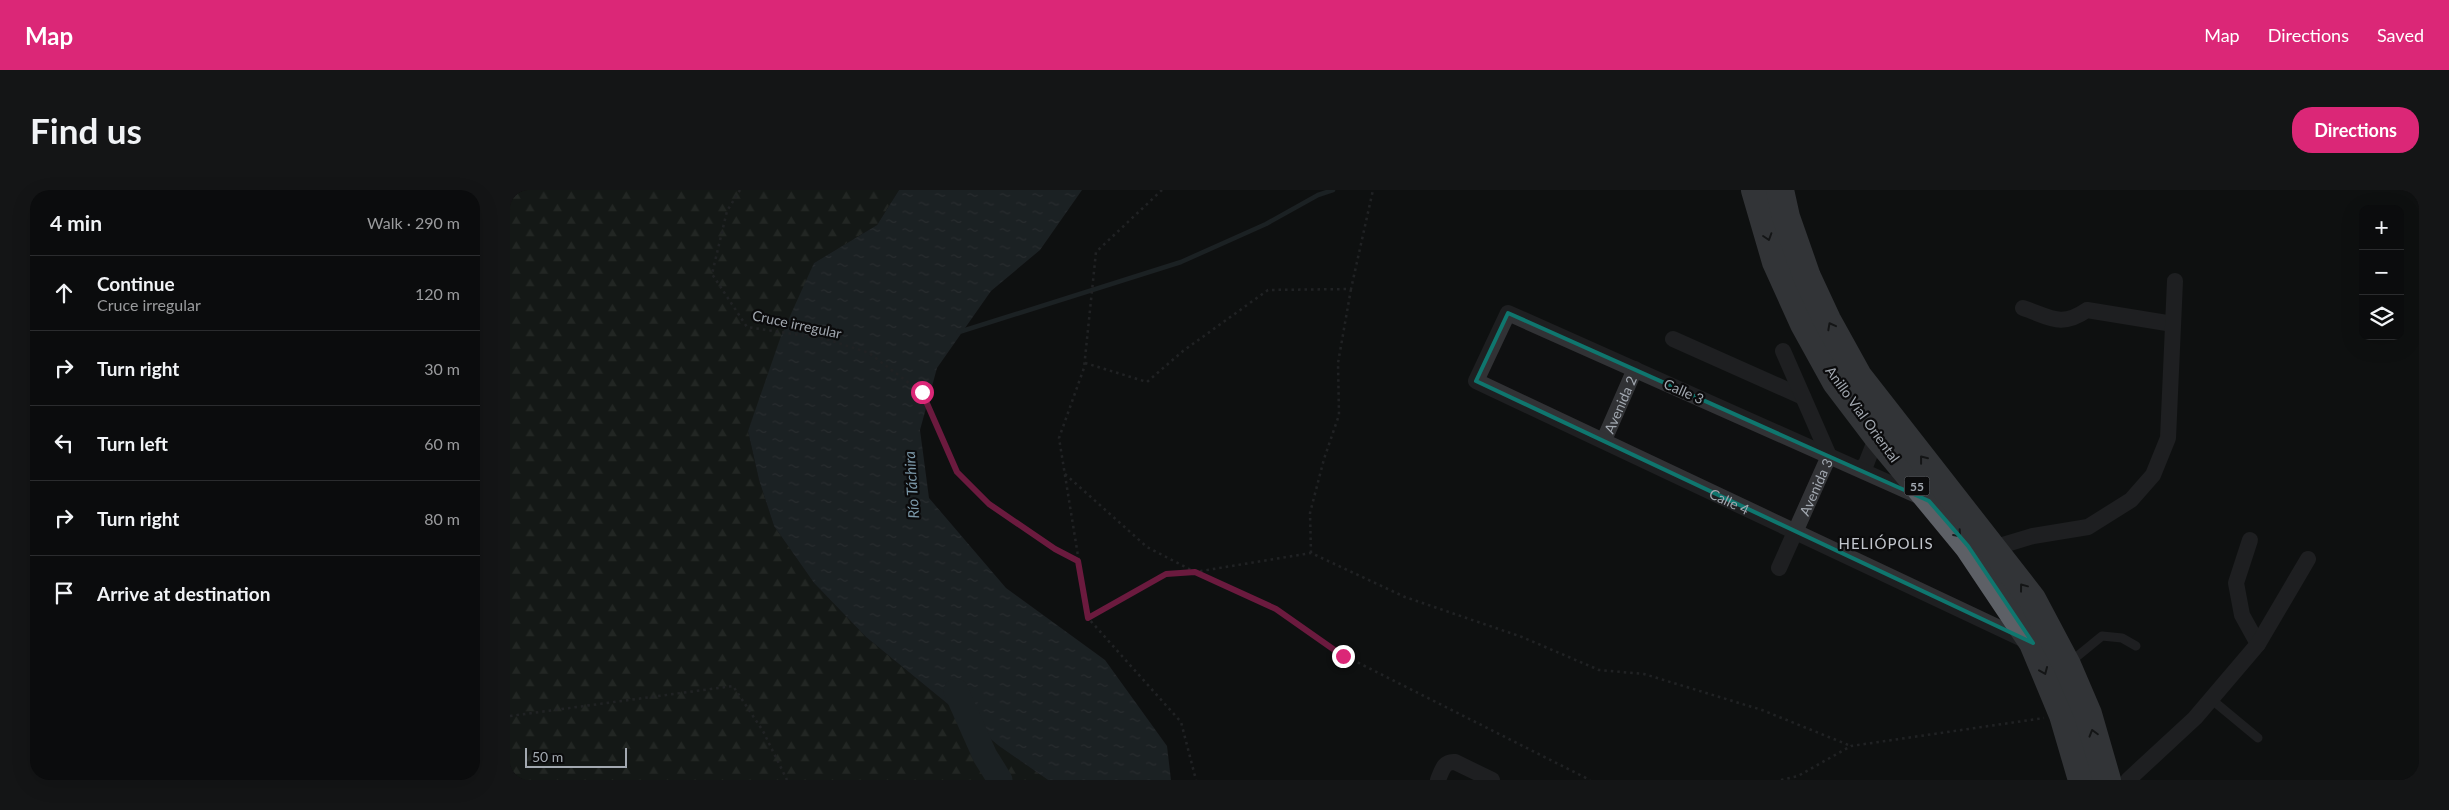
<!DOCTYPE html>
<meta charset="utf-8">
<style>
:root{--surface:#0b0c0d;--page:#141516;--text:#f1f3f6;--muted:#9a9b9d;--line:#2b2c2e;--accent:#db2777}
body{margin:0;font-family:Lato,sans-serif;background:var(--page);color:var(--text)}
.controls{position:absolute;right:15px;top:15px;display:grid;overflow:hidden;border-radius:10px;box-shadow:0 5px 20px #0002}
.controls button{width:45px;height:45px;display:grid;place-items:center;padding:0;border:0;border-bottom:1px solid var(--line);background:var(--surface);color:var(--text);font:25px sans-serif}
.scale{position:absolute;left:15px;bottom:12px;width:102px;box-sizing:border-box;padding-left:5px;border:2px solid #a2a8b0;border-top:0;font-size:14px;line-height:18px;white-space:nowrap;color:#a2a8b0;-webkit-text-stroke:4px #0b0b0c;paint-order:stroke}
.stop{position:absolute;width:15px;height:15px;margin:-11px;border:4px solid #db2777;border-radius:50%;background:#fff}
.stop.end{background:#db2777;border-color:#fff;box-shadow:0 1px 5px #0008}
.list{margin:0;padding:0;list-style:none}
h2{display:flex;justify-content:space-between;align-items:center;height:65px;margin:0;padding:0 20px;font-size:21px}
h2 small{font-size:16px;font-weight:400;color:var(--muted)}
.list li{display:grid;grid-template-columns:32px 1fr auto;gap:15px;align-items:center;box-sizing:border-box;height:75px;padding:0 20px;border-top:1px solid var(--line)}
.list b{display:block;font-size:19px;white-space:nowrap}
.list p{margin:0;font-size:16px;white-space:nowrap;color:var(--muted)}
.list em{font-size:16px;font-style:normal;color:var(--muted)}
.icon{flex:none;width:28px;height:28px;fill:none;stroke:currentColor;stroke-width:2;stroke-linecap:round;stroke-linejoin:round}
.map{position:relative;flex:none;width:1909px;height:590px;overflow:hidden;border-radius:20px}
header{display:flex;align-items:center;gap:30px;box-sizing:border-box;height:70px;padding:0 25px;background:var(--accent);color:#fff}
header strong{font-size:24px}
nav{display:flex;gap:28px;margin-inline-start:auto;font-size:18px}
.intro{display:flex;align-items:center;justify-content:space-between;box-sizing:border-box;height:120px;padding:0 30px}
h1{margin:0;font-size:35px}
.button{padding:12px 22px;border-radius:20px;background:var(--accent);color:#fff;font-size:18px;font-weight:700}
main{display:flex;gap:30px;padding:0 30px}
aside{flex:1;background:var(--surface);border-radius:20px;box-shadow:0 5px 20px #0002}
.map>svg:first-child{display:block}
.forest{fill:url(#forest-firs)}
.water{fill:url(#water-ripples)}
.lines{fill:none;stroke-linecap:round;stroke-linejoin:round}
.stream{stroke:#2c353a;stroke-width:4.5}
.river{stroke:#2c353a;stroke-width:25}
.path{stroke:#37393c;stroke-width:2.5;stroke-dasharray:2.5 4;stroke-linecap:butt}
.lane{stroke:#313235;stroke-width:9}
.street{stroke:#313235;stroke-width:16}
.highway{stroke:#5d6066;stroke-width:28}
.oneway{stroke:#1b1c1e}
.route{stroke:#db2777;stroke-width:6}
.marked{fill:none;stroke:#0f766e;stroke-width:4;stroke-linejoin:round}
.labels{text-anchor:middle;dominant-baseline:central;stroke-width:4.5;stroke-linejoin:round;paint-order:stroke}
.shield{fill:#0b0b0c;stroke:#75797f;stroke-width:1}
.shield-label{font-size:12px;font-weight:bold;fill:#a2a8b0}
.street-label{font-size:14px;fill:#a2a8b0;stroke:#0b0b0c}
.water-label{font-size:15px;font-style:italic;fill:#7b98a9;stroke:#0b0b0c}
.neighbourhood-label{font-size:15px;letter-spacing:1px;fill:#c2c6cd;stroke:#0b0b0c}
</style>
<header>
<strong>Map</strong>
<nav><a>Map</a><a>Directions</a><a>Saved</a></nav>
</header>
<div class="intro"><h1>Find us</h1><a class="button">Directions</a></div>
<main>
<aside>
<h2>4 min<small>Walk · 290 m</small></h2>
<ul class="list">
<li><svg class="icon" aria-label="ahead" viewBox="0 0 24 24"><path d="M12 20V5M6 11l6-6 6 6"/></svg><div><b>Continue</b><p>Cruce irregular</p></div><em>120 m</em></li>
<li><svg class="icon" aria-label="right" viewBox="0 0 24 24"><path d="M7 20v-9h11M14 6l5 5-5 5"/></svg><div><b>Turn right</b></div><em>30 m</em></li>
<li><svg class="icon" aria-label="left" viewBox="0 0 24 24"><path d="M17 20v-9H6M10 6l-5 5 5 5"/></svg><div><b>Turn left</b></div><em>60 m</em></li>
<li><svg class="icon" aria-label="right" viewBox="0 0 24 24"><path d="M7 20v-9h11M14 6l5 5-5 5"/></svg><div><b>Turn right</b></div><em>80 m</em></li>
<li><svg class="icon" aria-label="arrive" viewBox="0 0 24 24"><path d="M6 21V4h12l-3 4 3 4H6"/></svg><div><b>Arrive at destination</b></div></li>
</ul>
</aside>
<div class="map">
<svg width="1909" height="590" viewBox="0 0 1909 590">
<defs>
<pattern id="forest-firs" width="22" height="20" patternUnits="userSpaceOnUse" patternTransform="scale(1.25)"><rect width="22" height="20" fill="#1c231d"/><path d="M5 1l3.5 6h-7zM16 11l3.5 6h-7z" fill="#3a403b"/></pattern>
<pattern id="water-ripples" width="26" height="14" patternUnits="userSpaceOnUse" patternTransform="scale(1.25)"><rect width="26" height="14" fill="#2c353a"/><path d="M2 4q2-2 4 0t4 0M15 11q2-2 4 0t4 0" fill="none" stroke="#474f54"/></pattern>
</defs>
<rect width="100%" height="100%" fill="#0f1011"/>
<!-- forest -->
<polygon class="forest" points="0,0 389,0 367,35 304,73 238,241 249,290 264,336 304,393 356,447 489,556 538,590 0,590"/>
<!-- water -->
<polygon class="water" points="389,0 572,0 530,60 481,101 427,178 410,240 419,308 496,398 595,470 657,556 661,590 538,590 489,556 356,447 304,393 264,336 249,290 238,241 271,146 304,73 367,35"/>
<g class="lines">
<!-- stream -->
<polyline class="stream" points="449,142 671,72 756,34 808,5 823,0"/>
<!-- river -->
<polyline class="river" points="446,501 475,566 490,590"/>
<!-- path -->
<g class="path">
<polyline points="230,0 217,21 202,84 237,137 316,149 359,163 411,202 447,282 479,314 545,359 567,370"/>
<polyline points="652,0 586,62 574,178 549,248 578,428 671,532 686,590"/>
<polyline points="575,173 637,192 673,161 758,100 841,99 863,0"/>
<polyline points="555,284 637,357 685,382 801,363 895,407 1012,447 1089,480 1134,484 1252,520 1341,556"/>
<polyline points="801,363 800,323 814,269 829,225 828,173 841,99"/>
<polyline points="578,428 656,384 685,382 766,419 833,465 1080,590"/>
<polyline points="0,526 223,496 253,541 277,590"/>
<polyline points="1271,590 1288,586 1341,556 1534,528"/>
</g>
<!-- lane -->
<g class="lane">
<polyline points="1559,473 1592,446 1612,448 1626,456"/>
<polyline points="1701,509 1748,548"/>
</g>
<!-- street -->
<g class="street">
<path d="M1513 118C1540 127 1551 138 1577 120L1663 134"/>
<polyline points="1163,149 1293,207"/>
<path id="s1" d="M1094 250 1125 179"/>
<polyline points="1350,279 1356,274 1367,246"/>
<path id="s2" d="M1413 308 998 123 966 191 1519 452"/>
<polyline points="1740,350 1726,393 1732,425 1748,454"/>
<polyline points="1483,358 1523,346 1578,337 1621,310 1643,285 1658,248 1665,91"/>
<path id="s3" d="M1269 378 1319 266 1273 161"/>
<path d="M928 590C932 580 934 571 945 572L982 590"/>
<polyline points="1618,590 1685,528 1748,454 1798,369"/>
</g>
<!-- highway -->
<g class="highway">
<polyline points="1245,0 1266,72 1294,134 1326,192 1367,246 1458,356 1523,453 1553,525 1572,590"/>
<polyline points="1270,0 1276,27 1297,87 1317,130 1348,186 1522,409 1557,475 1578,524 1597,590"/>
</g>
</g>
<!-- one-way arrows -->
<defs><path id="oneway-chevron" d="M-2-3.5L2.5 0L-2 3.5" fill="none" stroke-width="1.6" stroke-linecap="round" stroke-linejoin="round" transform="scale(1.25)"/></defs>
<g class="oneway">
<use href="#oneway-chevron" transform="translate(1258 47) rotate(72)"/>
<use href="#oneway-chevron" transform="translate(1321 136) rotate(-118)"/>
<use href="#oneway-chevron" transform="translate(1413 269) rotate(-128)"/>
<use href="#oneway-chevron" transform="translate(1448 344) rotate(49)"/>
<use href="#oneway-chevron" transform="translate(1513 397) rotate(-127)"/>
<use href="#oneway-chevron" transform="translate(1534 481) rotate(67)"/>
<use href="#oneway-chevron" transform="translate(1583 543) rotate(-106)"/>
</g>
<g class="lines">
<!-- route -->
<polyline class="route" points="412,202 447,282 479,314 545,359 568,371 578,428 656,384 685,382 766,419 833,466"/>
</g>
<!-- marked area -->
<path d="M0 0H1909V590H0ZM998 123 1419 311 1458 356 1523 453 966 191Z" fill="#0f1011" fill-opacity=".55" fill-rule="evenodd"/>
<path class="marked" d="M998 123 1419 311 1458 356 1523 453 966 191Z"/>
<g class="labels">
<!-- shield labels -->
<rect class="shield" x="1394.5" y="286.5" width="25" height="19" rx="4"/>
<g class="shield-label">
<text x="1407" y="296">55</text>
</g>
<!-- street labels -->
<g class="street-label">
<text transform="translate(287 134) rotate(12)">Cruce irregular</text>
<text transform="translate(1174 201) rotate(24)">Calle 3</text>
<text stroke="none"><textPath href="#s1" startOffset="39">Avenida 2</textPath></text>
<text transform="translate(1353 224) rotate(54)">Anillo Vial Oriental</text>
<text stroke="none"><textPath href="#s3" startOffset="89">Avenida 3</textPath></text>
<text stroke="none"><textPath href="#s2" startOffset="810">Calle 4</textPath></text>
</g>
<!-- water labels -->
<g class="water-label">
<text transform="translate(401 295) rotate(-94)">Río Táchira</text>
</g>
<!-- neighbourhood labels -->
<g class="neighbourhood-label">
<text x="1376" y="353">HELIÓPOLIS</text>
</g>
</g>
</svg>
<div class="controls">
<button>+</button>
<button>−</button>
<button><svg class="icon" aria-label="layers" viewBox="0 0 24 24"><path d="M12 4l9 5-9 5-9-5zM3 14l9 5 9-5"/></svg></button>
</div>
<div class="scale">50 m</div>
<div class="stop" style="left:412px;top:202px"></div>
<div class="stop end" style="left:833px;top:466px"></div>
</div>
</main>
